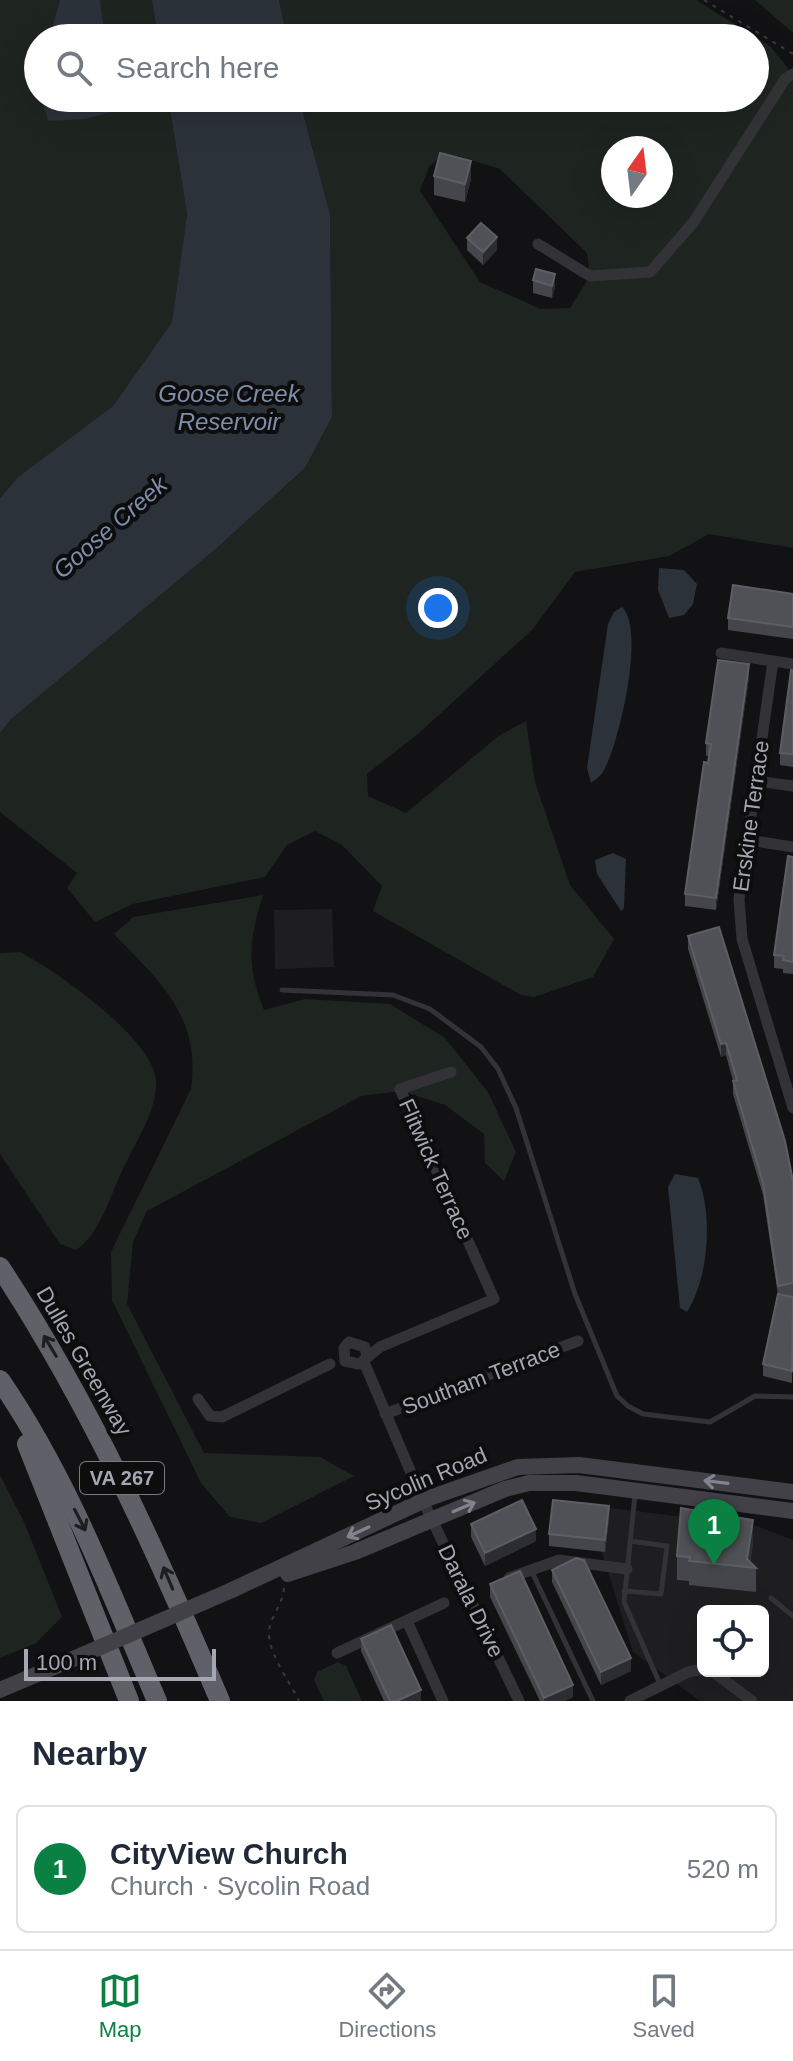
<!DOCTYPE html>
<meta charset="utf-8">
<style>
:root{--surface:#fff;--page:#f2f2f3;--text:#1f2937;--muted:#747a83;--line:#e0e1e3;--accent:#0b8043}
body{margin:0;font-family:Arial,sans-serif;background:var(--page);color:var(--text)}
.controls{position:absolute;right:24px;bottom:24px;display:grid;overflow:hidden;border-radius:12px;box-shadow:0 8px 32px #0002}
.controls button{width:72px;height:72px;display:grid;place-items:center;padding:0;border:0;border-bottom:2px solid var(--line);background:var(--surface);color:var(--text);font:40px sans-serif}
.compass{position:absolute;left:601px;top:136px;width:72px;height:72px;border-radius:50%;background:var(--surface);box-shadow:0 8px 32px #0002;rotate:14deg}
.scale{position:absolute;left:24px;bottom:20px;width:192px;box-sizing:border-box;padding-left:8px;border:4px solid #a4a6b2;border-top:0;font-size:22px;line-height:28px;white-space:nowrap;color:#a4a6b2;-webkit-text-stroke:6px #0d0d0e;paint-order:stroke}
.you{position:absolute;left:438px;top:608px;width:28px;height:28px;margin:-20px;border:6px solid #fff;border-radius:50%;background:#1a73e8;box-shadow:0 0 0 12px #1a73e833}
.badge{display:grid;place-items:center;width:52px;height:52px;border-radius:50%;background:var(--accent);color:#fff;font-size:26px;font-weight:700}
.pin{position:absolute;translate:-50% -66px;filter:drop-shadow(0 2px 4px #0008)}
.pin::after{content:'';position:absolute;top:42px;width:28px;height:24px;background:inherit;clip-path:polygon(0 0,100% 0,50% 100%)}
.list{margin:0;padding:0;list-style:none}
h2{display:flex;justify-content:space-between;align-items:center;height:104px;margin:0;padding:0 32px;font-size:34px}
h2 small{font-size:26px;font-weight:400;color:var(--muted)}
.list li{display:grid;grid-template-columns:52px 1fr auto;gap:24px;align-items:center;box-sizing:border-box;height:128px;margin:0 16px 16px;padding:0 16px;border:2px solid var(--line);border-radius:12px}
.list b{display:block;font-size:30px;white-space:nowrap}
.list p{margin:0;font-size:26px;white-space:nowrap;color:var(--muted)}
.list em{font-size:26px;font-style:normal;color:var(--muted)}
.icon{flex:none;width:44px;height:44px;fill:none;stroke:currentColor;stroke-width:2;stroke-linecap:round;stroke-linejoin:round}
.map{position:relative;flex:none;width:793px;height:1701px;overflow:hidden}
.search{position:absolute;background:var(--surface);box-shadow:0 8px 32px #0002;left:24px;right:24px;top:24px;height:88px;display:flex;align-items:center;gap:20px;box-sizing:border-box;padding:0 28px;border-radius:44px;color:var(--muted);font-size:30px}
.sheet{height:248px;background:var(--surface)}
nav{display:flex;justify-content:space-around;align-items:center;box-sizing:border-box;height:112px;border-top:2px solid var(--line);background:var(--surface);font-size:22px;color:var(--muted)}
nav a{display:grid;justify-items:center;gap:4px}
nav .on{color:var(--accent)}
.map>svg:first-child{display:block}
.built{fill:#1e1e20;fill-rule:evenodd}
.green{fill:#1e2520;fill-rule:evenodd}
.water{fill:#2c323a}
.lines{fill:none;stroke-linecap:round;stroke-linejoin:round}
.path{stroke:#39393e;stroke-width:2;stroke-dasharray:4 6;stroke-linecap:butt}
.service{stroke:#333337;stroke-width:5}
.minor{stroke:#333337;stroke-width:11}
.secondary{stroke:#414147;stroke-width:16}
.motorway{stroke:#5f6068;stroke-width:20}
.secondary-bridge{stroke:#414147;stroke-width:16}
.wall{fill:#45464b}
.shaded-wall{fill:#2c2d30}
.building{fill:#4f5156;stroke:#5d5e64;stroke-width:2}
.oneway{stroke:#1d1e20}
.oneway2{stroke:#81838d}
.labels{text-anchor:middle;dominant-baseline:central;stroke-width:8;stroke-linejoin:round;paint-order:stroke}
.shield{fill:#0d0d0e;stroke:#777881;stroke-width:2}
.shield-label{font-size:20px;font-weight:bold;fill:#a4a6b2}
.street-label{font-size:22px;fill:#a4a6b2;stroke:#0d0d0e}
.water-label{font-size:24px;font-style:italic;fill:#7d8eab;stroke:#0d0d0e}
</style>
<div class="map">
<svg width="793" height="1701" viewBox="0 0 793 1701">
<rect width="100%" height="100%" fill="#121113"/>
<!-- built -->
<g class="built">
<polygon points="332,909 334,967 275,969 274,910"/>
<path d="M587 1505 757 1526 793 1540V1701H700L633 1652ZM703 1611H763V1671H703Z"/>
</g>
<!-- green -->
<g class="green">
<polygon points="0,0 60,0 49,38 38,38 38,98 41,98 48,121 112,112 112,98 168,98 187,214 172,322 113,406 18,477 0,498"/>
<polygon points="100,0 152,0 158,38 105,38"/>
<path d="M279 0H696L770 46 793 74V548L709 534 669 556 575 572 533 629 419 733 367 774 368 796 406 813 500 735 526 721 535 782 570 885 614 939 593 977 534 997 521 995 373 911 382 886 342 845 315 831 287 845 265 877 133 904 95 922 67 888 77 873 0 812V733L10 719 217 548 305 468 332 417 330 214 299 98H755V38H287ZM613 148H661V196H613ZM442 155 458 156 500 169 587 253 590 276 570 308 541 309 480 282 420 191 429 167Z"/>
<polygon points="755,0 793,0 793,33 792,32"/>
<path d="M263 895C249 940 246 965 264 1010L305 999 390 1004 445 1038 488 1092 516 1152 504 1181 485 1163 484 1134 445 1105 401 1091 361 1096 147 1211 133 1242 127 1304 204 1453 320 1457 354 1476 261 1523 230 1517 201 1483 112 1300 111 1252 191 1089C201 1016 160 982 114 934L133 917Z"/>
<path d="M20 952C56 971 152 1037 156 1080 158 1110 134 1145 122 1171 110 1196 100 1234 76 1250L60 1244 0 1154V953Z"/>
<polygon points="0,1475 24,1522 62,1617 36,1643 0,1658"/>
<polygon points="338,1662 346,1666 362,1701 324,1701 314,1680 317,1672"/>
</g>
<!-- water -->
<g class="water">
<polygon points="60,0 100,0 105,38 49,38"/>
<polygon points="152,0 279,0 287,38 158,38"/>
<polygon points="41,98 112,98 112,112 85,119 48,121"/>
<polygon points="168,98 299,98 330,214 332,417 305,468 217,548 11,719 0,733 0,498 18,477 113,406 172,322 187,214"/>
<polygon points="659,568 684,570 697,584 693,604 684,615 669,618 658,590"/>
<path d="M622 607C646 630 619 743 604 770 601 776 596 779 591 783L587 768 608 624 614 612Z"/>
<polygon points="613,853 626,859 624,908 621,911 597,874 595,860"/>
<path d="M675 1174 698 1178C713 1215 709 1277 687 1312L680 1308 668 1187Z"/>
</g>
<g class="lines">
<!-- path -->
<g class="path">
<polyline points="704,0 793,54"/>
<path d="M284 1588C283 1604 271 1616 269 1630 267 1652 290 1682 299 1701"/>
</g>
<!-- service -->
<g class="service">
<polyline points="282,990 393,995 430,1009 481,1047 498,1069 516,1108 575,1294 617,1396 628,1406 643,1414 710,1422 755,1396 793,1397"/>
<polyline points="635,1495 624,1602 660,1684"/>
<polyline points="532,1572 593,1701"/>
<polyline points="624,1591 661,1594 667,1546 630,1541"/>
<polyline points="771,1598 793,1616"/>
</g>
<!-- minor -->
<g class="minor">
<polyline points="538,244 590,276 650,272 693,223 785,79 793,74"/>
<polyline points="721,653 793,664"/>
<polyline points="773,661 739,899 742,939 793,1108"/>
<polyline points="756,781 793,786"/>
<polyline points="748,840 793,847"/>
<polyline points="367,1357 365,1347 349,1342 344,1348 345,1361 359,1364 380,1347 494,1299 400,1089 451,1072"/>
<polyline points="364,1362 423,1501 519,1701"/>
<polyline points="198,1399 210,1416 222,1417 330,1364"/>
<polyline points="385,1414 578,1341"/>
<polyline points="509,1578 559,1560 627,1569"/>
<polyline points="407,1621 443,1701"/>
<polyline points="337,1653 444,1603"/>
<polyline points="712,1671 752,1701"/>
<polyline points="630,1701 688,1672 703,1669"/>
</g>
<!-- secondary -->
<g class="secondary">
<polyline points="288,1574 355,1552 505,1489 529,1483 576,1483 793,1511"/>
<polyline points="232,1590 429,1498 518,1467 579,1465 793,1492"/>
<polyline points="0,1690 73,1659"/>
</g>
<!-- motorway -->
<g class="motorway">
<path d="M0 1267C90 1404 156 1550 220 1701"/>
<path d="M0 1380C68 1479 110 1591 157 1701"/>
<polyline points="27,1444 129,1701"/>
</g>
<!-- secondary-bridge -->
<polyline class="secondary-bridge" points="73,1659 232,1590"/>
</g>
<!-- wall -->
<g class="wall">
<polygon points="434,176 471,179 465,202 434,195"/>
<polygon points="467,238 497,250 483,265 467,250"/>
<polygon points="533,280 555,287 552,298 533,293"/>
<polygon points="793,594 793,639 728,630 728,618"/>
<polygon points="793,670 793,767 780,765 780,753"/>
<polygon points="749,677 716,910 685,906 685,894 709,756 706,756 706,743"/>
<polygon points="793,857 793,974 783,973 783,969 774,968 774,955"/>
<polygon points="688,936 793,1181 793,1296 789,1296 793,1297 792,1383 763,1376 763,1364 778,1295 763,1195 733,1094 733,1081 726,1055 721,1057 688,949"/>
<polygon points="609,1519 605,1552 549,1546 549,1534"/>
<polygon points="471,1524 536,1541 485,1566 471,1537"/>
<polygon points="753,1544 750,1562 756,1568 756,1592 689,1585 689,1581 677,1580 677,1556"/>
<polygon points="552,1570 631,1671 601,1685 552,1582"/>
<polygon points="490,1584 573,1697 565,1701 540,1701 490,1597"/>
<polygon points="361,1639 421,1701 384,1701 361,1651"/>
</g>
<!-- shaded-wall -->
<g class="shaded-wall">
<polygon points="471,161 471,179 465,202 465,184"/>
<polygon points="497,237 497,250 483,265 483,252"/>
<polygon points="555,274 555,287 552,298 552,286"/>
<polygon points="749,664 749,677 716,910 716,898"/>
<polygon points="726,1043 726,1055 721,1057 721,1044"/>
<polygon points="609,1506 609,1519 605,1552 605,1540"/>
<polygon points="753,1520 753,1544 749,1567 747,1559"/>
<polygon points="536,1529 536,1541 485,1566 485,1553"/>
<polygon points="631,1658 631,1671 601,1685 601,1672"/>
<polygon points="573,1685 573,1697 565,1701 544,1701 544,1698"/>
<polygon points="421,1690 421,1701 397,1701"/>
</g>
<!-- building -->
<g class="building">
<polygon points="440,153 471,161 465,184 434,176"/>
<polygon points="481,223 497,237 483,252 467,238"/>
<polygon points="536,269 555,274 552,286 533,280"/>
<polygon points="733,585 793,594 793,627 728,618"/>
<polygon points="718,660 749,664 716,898 685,894 704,762 708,763 711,744 706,743"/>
<polygon points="791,670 793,670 793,754 780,753"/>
<polygon points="788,856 793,857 793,962 783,960 784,956 774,955"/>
<polygon points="719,927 785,1141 793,1181 793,1283 778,1286 763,1183 733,1081 737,1080 726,1043 721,1044 688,936"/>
<polygon points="778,1294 793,1297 792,1371 763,1364"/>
<polygon points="522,1500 536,1529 485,1553 471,1524"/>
<polygon points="553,1500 609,1506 605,1540 549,1534"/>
<polygon points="681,1508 753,1520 747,1559 756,1568 689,1561 690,1557 677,1556"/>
<polygon points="576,1558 584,1560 631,1658 601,1672 552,1570"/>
<polygon points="520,1571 573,1685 544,1698 490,1584"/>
<polygon points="391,1625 421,1690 397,1701 390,1701 361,1639"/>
</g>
<!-- one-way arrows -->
<defs><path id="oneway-shaft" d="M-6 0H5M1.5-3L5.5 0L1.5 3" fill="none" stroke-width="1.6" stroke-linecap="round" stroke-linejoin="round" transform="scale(2)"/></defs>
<g class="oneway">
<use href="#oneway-shaft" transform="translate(50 1346) rotate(-121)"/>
<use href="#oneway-shaft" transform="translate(80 1520) rotate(63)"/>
<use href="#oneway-shaft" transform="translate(168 1578) rotate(-113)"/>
</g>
<g class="oneway2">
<use href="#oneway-shaft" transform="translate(716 1482) rotate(-173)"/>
<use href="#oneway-shaft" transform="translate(464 1507) rotate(-23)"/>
<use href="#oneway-shaft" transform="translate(358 1532) rotate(155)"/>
</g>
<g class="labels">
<!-- shield labels -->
<rect class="shield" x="80" y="1462" width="84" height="32" rx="6"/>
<g class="shield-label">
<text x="122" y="1478">VA 267</text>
</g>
<!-- street labels -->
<g class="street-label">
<text transform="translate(751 816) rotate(-82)">Erskine Terrace</text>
<text transform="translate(436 1169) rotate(66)">Flitwick Terrace</text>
<text transform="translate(84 1361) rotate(60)">Dulles Greenway</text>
<text transform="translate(481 1378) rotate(-21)">Southam Terrace</text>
<text transform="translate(426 1479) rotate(-23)">Sycolin Road</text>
<text transform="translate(471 1601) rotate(64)">Darala Drive</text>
</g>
<!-- water labels -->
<g class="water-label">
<text x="229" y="393">Goose Creek<tspan x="229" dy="28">Reservoir</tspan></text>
<text transform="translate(110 527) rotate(-41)">Goose Creek</text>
</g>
</g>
</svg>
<div class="controls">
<button><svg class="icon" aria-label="locate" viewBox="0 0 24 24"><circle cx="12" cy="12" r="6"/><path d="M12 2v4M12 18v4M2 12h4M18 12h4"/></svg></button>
</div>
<svg class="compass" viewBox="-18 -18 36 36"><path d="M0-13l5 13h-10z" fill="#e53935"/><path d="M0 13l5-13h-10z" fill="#747a83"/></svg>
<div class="scale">100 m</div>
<div class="you"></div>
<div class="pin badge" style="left:714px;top:1565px">1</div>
<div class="search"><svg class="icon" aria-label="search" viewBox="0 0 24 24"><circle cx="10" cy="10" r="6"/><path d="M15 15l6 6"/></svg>Search here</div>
</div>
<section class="sheet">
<h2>Nearby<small></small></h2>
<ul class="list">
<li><span class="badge">1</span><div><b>CityView Church</b><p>Church · Sycolin Road</p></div><em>520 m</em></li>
</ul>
</section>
<nav>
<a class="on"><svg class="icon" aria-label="map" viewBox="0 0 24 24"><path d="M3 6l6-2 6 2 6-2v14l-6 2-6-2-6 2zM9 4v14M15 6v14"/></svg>Map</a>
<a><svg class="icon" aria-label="directions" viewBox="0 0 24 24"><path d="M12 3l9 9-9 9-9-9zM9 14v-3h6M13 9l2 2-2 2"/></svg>Directions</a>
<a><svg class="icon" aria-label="saved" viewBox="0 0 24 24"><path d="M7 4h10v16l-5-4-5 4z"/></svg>Saved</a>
</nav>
